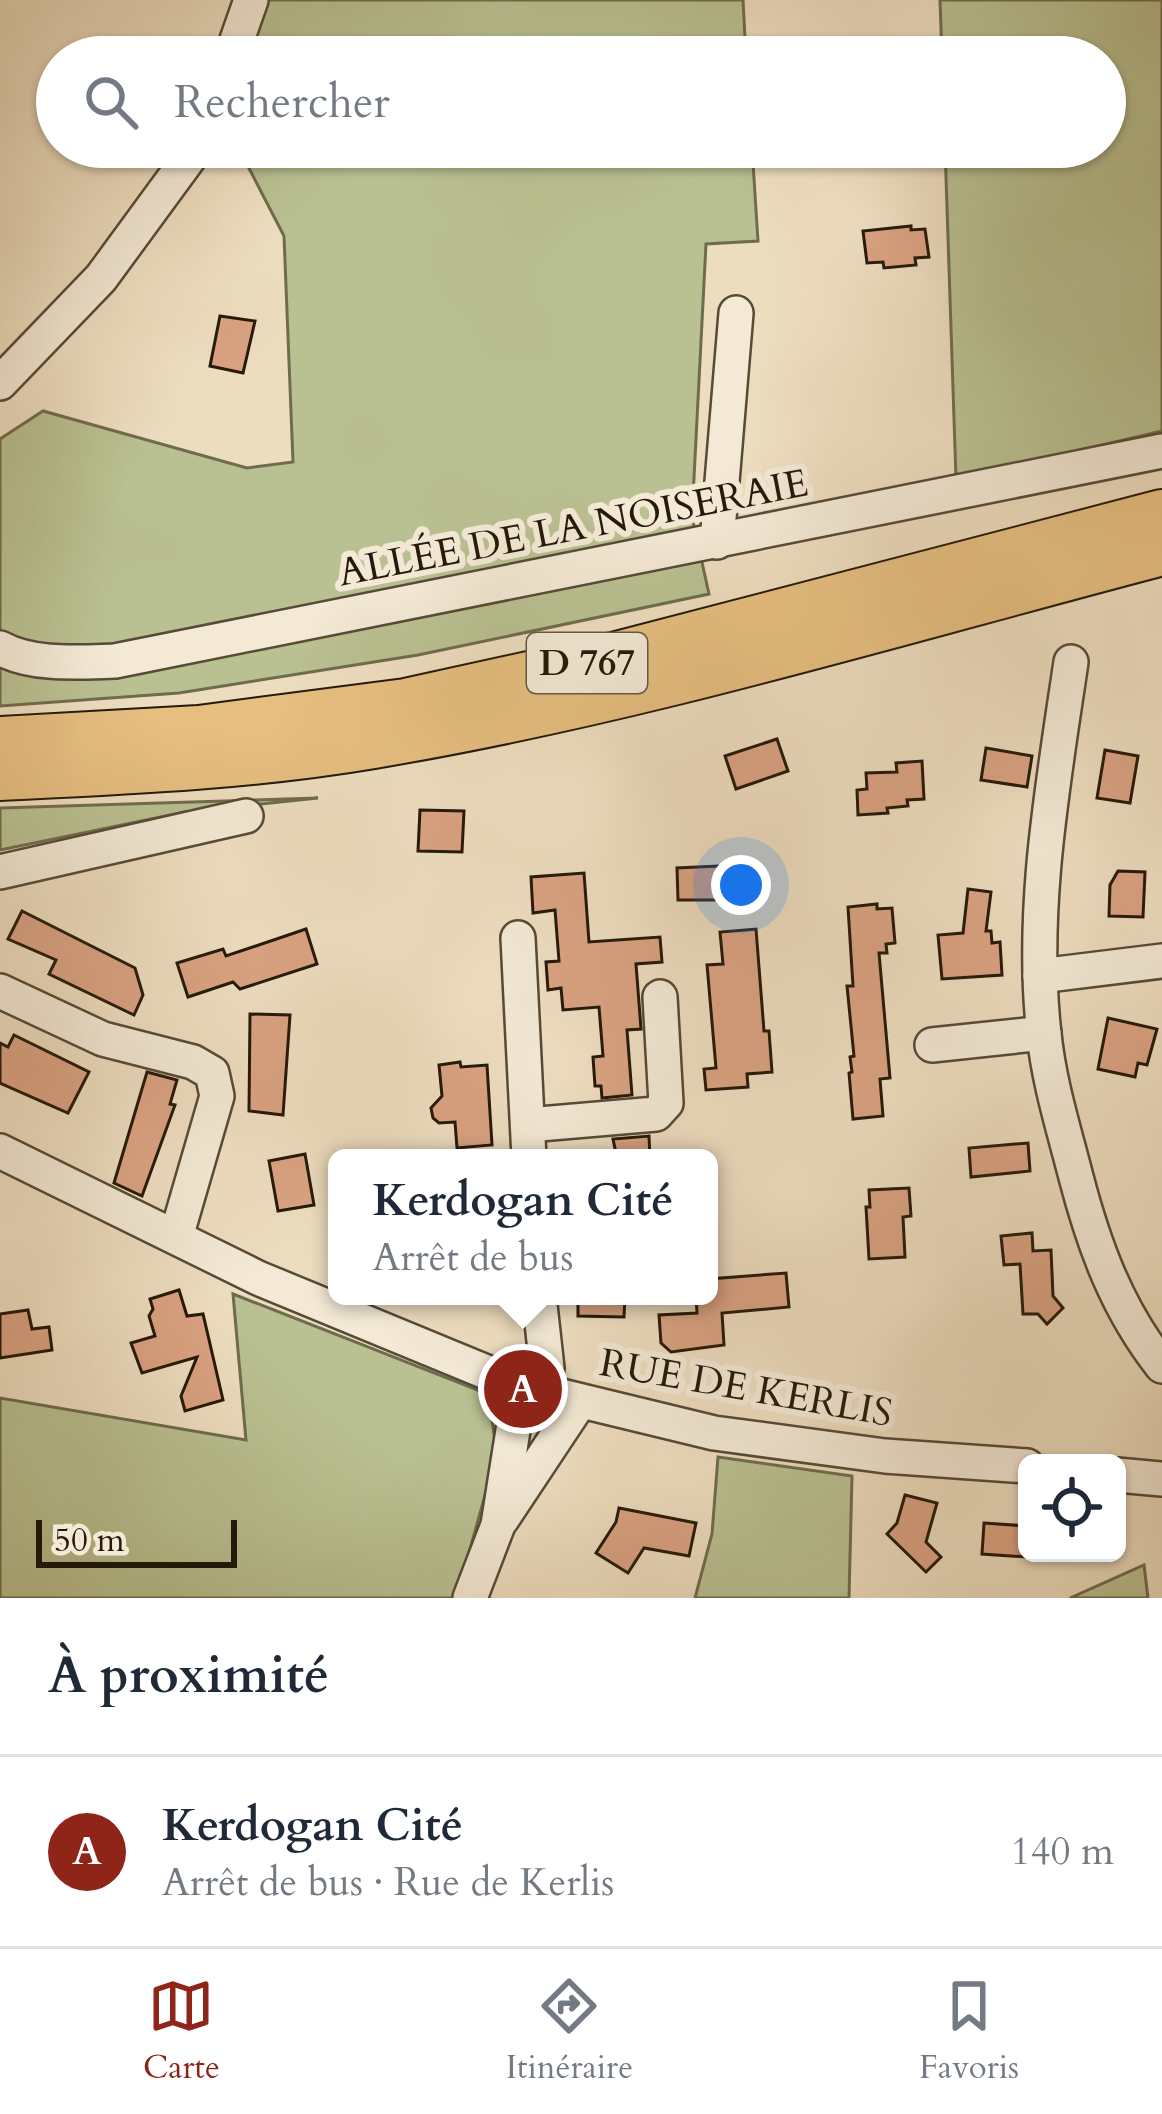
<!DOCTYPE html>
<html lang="fr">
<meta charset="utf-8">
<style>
:root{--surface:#fff;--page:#f2f2f3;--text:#1f2937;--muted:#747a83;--line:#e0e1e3;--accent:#8f2418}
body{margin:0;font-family:Cardo,serif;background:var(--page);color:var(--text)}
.controls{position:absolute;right:36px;bottom:36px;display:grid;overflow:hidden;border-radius:18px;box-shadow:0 3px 9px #0004}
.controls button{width:108px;height:108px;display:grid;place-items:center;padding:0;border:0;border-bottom:3px solid var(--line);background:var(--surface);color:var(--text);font:60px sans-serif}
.scale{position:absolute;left:36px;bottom:30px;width:201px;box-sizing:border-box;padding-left:12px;border:6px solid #251909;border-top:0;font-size:33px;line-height:42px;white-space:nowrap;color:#251909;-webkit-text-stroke:9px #f3e9d5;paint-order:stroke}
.you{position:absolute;left:741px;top:885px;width:42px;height:42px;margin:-30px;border:9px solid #fff;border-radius:50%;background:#1a73e8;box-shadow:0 0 0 18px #1a73e833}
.badge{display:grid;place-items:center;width:78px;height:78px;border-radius:50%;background:var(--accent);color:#fff;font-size:39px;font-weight:700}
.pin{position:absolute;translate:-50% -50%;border:6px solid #fff;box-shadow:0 3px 12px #0006}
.popup{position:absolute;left:328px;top:1149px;width:390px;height:156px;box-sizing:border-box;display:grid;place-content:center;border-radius:18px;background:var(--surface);filter:drop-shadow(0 3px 9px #0005);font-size:39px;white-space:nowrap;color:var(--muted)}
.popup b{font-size:45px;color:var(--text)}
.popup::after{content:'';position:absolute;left:50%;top:100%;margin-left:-24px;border:24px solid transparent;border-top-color:var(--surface)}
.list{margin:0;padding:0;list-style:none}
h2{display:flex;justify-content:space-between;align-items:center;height:156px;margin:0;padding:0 48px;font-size:51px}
h2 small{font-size:39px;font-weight:400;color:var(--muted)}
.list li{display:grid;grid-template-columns:78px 1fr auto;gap:36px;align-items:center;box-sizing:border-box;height:192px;padding:0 48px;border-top:3px solid var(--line)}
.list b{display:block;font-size:45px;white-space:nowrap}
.list p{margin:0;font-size:39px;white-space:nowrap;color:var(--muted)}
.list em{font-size:39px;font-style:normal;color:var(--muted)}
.icon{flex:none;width:66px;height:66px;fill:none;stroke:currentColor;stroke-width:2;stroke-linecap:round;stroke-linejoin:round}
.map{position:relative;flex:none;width:1162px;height:1598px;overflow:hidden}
.search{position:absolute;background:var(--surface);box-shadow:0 3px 9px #0004;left:36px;right:36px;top:36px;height:132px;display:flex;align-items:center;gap:30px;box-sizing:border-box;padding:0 42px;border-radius:66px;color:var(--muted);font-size:45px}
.sheet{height:348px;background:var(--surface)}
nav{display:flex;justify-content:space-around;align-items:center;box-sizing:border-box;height:168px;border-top:3px solid var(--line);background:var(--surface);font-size:33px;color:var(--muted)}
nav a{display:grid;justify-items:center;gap:6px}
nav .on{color:var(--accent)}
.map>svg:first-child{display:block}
.green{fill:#b9c091;stroke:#6f6c4d;stroke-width:3}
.building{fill:#daa282;stroke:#251909;stroke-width:3}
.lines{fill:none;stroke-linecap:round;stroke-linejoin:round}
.minor-casing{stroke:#574a36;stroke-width:38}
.highway-casing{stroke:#251909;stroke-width:52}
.minor{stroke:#f3e9d5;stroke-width:33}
.highway{stroke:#e6be80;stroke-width:48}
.labels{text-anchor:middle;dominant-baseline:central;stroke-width:12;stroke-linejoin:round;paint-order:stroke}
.shield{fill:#f3e9d5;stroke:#635746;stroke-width:3}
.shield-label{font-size:36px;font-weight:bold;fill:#251909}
.street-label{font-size:39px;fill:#251909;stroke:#f3e9d5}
</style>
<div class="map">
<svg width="1162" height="1598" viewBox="0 0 1162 1598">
<rect width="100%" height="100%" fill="#edddbf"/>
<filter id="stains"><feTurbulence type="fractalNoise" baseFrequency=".00167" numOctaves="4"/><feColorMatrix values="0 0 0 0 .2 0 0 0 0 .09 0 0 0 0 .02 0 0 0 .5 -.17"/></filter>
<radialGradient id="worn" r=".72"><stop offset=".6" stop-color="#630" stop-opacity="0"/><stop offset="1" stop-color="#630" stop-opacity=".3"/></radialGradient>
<!-- green -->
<g class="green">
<polygon points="262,0 743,0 746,57 244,57"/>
<polygon points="940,0 1162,0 1162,431 956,479 945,147 1105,147 1105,57 942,57"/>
<polygon points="238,147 752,147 758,241 706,244 692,517 709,594 418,655 179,693 0,706 0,439 43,411 247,468 293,462 284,236"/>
<polygon points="318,798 185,812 0,850 0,808"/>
<polygon points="233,1294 488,1394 497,1453 457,1595 462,1598 0,1598 0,1398 246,1440"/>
<polygon points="718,1457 852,1476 849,1598 695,1598 712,1534"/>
<polygon points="1144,1565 1148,1598 1070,1598"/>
</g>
<!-- building -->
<g class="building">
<polygon points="911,226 911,230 925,229 929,257 915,258 916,265 884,268 883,262 867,263 863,231"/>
<polygon points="220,316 255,321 243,373 210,366"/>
<polygon points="777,739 788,771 736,789 725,756"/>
<polygon points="986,748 1032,756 1027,787 981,780"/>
<polygon points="1105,750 1138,756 1130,803 1097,798"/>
<polygon points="922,761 924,799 907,800 908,806 887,808 888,813 858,815 857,790 867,789 866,773 897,772 896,763"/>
<polygon points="420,810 464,811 462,852 418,851"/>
<polygon points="719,866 734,868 735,900 678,900 677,868"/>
<polygon points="1118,871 1145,872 1143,917 1109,916 1110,885"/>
<polygon points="584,873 589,942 660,937 662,962 636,964 641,1029 627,1030 632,1095 602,1098 601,1086 595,1086 593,1057 603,1056 599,1007 563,1010 561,988 548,990 546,962 559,961 555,910 533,913 531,877"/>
<polygon points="968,889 991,892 986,931 991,931 992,943 1000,942 1002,975 942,979 938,935 963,933"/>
<polygon points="877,904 877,909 892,908 895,943 886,944 887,953 879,953 890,1078 880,1079 883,1116 853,1119 849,1073 852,1072 850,1057 854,1056 847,986 853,986 848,907"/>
<polygon points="22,911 135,968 143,995 134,1015 49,974 56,960 8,939"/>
<polygon points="306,929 317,964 240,989 233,982 188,997 177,963 223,949 226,956"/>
<polygon points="756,929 764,1031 769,1031 772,1072 747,1074 748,1087 706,1090 704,1069 716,1068 707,965 723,964 720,932"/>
<polygon points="250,1014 290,1015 283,1115 249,1111"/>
<polygon points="1108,1018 1157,1029 1147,1065 1138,1063 1135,1077 1098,1069"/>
<polygon points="14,1035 89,1072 68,1113 0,1083 0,1043 8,1047"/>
<polygon points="460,1062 461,1067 487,1065 492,1145 457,1148 455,1122 439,1123 433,1118 431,1108 442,1096 439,1065"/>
<polygon points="147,1072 177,1080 170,1104 175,1105 142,1196 114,1183"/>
<polygon points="649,1136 650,1158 617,1158 613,1139"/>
<polygon points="1028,1143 1030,1171 971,1177 969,1148"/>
<polygon points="305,1154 314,1205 278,1211 269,1161"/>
<polygon points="909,1188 911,1216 903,1217 905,1257 869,1259 866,1207 870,1207 869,1190"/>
<polygon points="1032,1233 1033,1251 1051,1250 1053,1296 1063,1308 1047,1324 1038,1314 1023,1314 1020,1264 1004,1265 1001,1236"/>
<polygon points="786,1273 789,1307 722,1313 724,1345 671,1352 661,1343 659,1315 697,1313 696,1296 709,1296 709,1279"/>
<polygon points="179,1290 187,1316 203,1314 223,1400 185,1411 181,1396 197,1357 142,1373 131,1343 155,1336 149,1316 153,1309 150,1299"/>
<polygon points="578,1296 625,1296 624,1317 578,1316"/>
<polygon points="28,1310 32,1329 49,1327 52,1350 0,1358 0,1314"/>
<polygon points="905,1495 937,1503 926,1542 941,1557 926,1572 887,1534 897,1523"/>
<polygon points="619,1508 696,1523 689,1556 644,1548 628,1573 596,1553 616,1522"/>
<polygon points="984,1523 1027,1526 1027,1557 982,1554"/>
</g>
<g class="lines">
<defs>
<g id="minor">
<polyline points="231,57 251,0"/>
<polyline points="0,383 101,278 197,147"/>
<polyline points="717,542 736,313"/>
<path d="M0 648C32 666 79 662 115 661L1162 451"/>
<path d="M1071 662C1053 784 1030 911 1044 1034 1049 1083 1064 1130 1076 1177 1094 1246 1117 1309 1162 1366"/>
<polyline points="0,872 246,816"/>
<polyline points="518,938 529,1158"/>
<polyline points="1040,976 1162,961"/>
<polyline points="0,991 103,1039 193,1062 212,1073 217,1096 176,1237"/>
<polyline points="932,1045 1044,1033"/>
<polyline points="528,1125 656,1114 666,1103 660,997"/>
<polyline points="0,1151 258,1278 520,1386 714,1433 885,1456 1027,1466"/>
<polyline points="539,1296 547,1368 543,1393"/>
<polyline points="1117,1475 1162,1479"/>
<polyline points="502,1519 579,1403"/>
<polyline points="470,1598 498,1525 520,1386"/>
</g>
<g id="highway">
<polyline points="0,741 199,730 406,703 602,660 1162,514"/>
<path d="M0 776C125 770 249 765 373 744 637 700 902 619 1162 551"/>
</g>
</defs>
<!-- minor casing -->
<use href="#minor" class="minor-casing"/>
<!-- highway casing -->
<use href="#highway" class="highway-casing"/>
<!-- minor -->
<use href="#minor" class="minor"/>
<!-- highway -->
<use href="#highway" class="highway"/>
</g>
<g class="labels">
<!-- shield labels -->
<rect class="shield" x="527" y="633" width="120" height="60" rx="9"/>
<g class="shield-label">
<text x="587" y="663">D 767</text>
</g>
<!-- street labels -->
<g class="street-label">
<text transform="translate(573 528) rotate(-11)">ALLÉE DE LA NOISERAIE</text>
<text transform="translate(746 1388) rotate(10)">RUE DE KERLIS</text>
</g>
</g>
<rect width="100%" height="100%" filter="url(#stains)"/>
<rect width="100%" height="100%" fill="url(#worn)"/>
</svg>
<div class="controls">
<button><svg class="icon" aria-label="locate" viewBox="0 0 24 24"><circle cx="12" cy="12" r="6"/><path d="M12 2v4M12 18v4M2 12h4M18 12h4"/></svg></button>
</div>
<div class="scale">50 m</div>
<div class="you"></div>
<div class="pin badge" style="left:523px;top:1389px">A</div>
<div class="popup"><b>Kerdogan Cité</b>Arrêt de bus</div>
<div class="search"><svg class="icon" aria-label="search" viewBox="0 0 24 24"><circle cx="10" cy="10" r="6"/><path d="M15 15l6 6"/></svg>Rechercher</div>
</div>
<section class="sheet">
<h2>À proximité<small></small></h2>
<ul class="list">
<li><span class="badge">A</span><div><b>Kerdogan Cité</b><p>Arrêt de bus · Rue de Kerlis</p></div><em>140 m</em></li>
</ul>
</section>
<nav>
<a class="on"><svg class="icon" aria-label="map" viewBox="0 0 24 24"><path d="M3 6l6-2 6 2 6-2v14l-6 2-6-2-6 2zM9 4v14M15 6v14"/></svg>Carte</a>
<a><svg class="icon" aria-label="directions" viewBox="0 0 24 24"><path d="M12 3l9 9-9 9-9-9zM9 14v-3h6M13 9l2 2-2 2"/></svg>Itinéraire</a>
<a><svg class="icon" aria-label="saved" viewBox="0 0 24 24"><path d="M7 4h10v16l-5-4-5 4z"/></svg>Favoris</a>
</nav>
